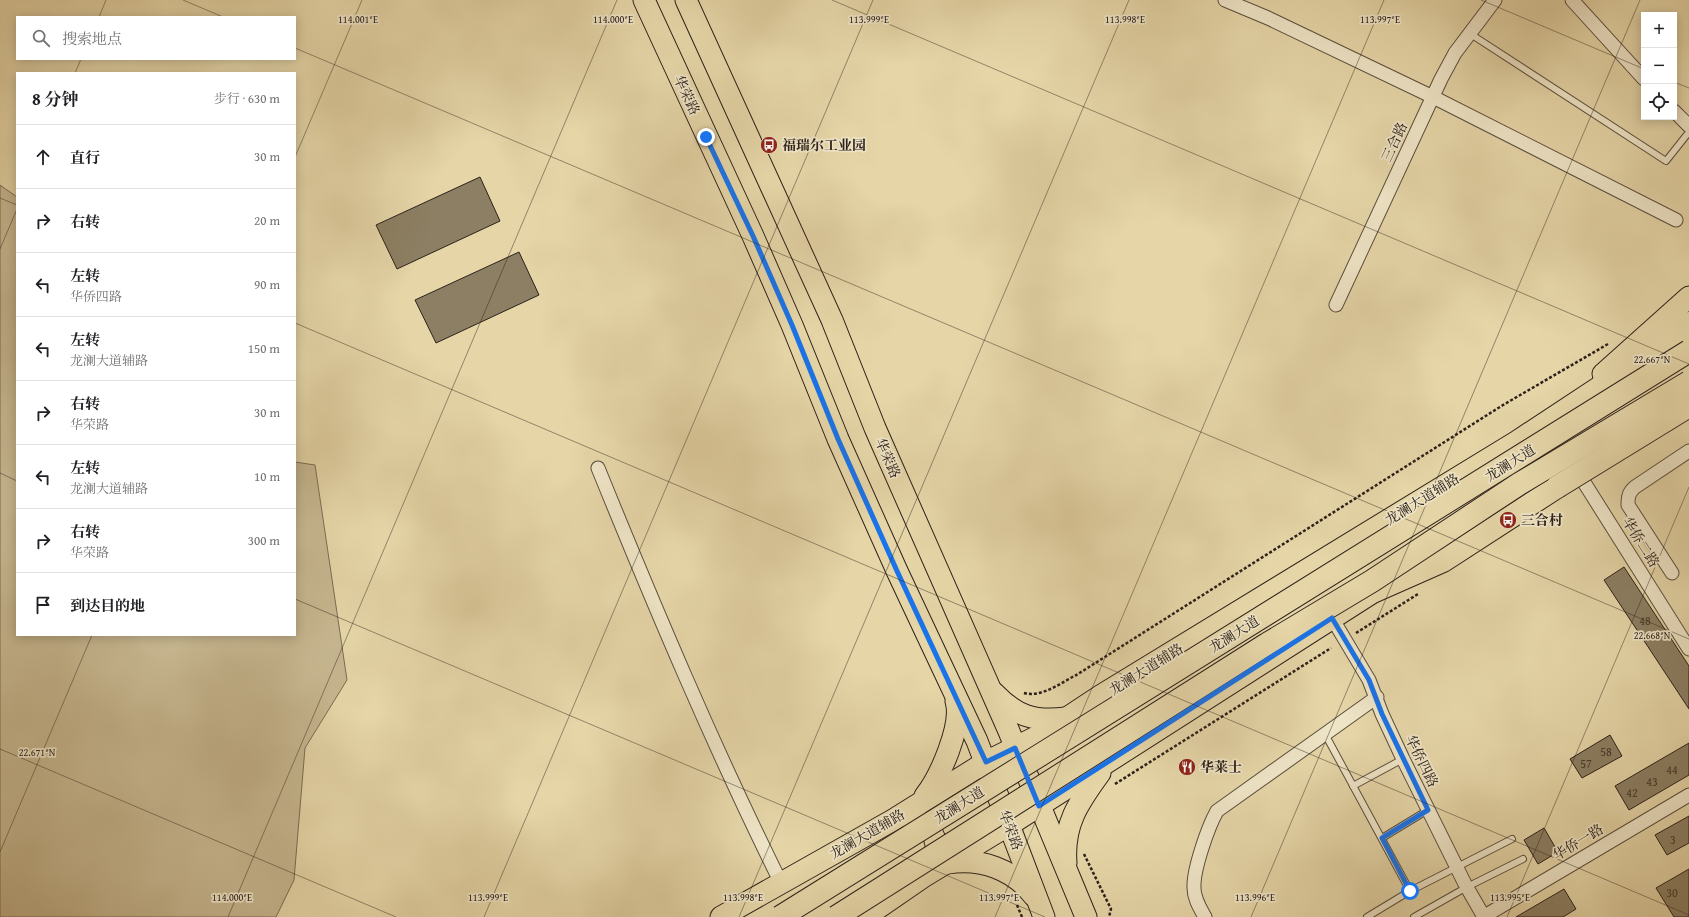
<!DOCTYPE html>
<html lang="zh">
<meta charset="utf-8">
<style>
:root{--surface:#fff;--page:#f2f2f2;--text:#202124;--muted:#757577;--line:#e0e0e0}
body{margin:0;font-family:"Gentium Book Plus","Noto Serif SC",serif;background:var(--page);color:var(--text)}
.controls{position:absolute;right:12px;top:12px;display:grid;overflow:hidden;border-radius:0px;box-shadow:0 2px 10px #0003}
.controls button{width:36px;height:36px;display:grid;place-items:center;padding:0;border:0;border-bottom:1px solid var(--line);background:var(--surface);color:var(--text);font:20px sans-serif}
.stop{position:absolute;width:12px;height:12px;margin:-9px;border:3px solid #1a73e8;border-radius:50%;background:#fff}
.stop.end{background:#1a73e8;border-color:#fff;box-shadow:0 1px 4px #0008}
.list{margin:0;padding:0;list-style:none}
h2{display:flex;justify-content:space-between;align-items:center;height:52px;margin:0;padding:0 16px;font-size:17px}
h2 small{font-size:13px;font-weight:400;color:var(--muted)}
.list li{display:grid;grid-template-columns:26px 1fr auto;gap:12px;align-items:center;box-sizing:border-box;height:64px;padding:0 16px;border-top:1px solid var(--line)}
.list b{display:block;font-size:15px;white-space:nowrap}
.list p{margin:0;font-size:13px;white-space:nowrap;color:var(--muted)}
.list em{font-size:13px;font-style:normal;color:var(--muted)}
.icon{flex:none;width:22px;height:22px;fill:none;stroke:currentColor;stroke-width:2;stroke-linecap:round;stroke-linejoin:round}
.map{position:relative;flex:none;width:1689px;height:917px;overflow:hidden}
.search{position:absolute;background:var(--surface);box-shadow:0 2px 10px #0003;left:16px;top:16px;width:280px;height:44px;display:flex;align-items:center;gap:10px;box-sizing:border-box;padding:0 14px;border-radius:0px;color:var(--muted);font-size:15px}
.panel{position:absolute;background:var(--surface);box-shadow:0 2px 10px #0003;left:16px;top:72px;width:280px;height:564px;border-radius:0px}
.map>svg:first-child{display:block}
.green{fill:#c6b68f;stroke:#796c54}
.building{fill:#8c7f63;stroke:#2c211a}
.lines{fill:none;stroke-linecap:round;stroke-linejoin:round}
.lane-casing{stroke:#5a4e3d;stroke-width:8}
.street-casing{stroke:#5a4e3d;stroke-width:15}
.primary-casing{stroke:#2c211a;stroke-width:23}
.highway-casing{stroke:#2c211a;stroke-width:24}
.path{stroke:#2c211a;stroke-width:2.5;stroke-dasharray:3 2;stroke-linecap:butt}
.lane{stroke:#eee4c6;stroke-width:6}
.street{stroke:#eee4c6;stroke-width:13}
.primary{stroke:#e5d5a7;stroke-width:21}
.highway{stroke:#e5d5a7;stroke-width:22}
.highway-bridge-casing{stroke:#2c211a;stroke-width:24;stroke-linecap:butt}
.highway-bridge{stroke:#e5d5a7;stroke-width:22}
.route{stroke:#1a73e8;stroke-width:5}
.ticks{fill:none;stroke:#2c211a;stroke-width:1;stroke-opacity:0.45}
.labels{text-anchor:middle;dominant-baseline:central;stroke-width:3.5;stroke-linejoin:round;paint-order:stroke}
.number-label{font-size:12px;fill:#44382c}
.street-label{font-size:14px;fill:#2c211a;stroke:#eee4c6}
.poi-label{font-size:14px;font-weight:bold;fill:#2c211a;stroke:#eee4c6;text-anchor:start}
.ticks-label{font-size:10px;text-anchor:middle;fill:#2c211a;stroke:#eee4c6;stroke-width:3.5;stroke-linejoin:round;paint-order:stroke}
</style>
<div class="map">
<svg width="1689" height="917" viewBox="0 0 1689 917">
<rect width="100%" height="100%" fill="#e5d5a7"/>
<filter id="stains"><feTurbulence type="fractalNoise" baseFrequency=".005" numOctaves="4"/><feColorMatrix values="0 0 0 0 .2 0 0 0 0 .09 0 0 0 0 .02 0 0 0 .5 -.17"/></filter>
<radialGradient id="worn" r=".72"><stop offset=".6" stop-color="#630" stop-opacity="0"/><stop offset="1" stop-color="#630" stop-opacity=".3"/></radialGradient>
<!-- green -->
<polygon class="green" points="0,185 17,197 17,635 295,635 295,462 315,465 347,680 305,748 294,880 276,917 0,917"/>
<!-- building -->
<g class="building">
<polygon points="480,177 500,221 397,269 376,225"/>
<polygon points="519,252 539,295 436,343 415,300"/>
<polygon points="1624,567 1689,666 1689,709 1604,580"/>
<polygon points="1610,735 1622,756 1582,778 1570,759"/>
<polygon points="1689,743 1689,775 1629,810 1615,786"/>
<polygon points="1689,816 1689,843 1667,855 1655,835"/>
<polygon points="1544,828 1558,852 1538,864 1524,840"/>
<polygon points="1689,869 1689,917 1674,917 1656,888"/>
<polygon points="1564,889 1576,909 1563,917 1516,917"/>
</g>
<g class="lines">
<defs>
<g id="lane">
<polyline points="1469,33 1666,161 1689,132"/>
<polyline points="1325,734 1410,891"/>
<polyline points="1353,786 1403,759"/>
<polyline points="1382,838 1428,810"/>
<polyline points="1367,917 1410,891 1512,839"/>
<polyline points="1414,917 1467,887 1523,859"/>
</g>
<g id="street">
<polyline points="1225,0 1268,18 1433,97 1676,220"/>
<polyline points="1572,0 1644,79"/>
<polyline points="1674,111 1689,126"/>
<polyline points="1336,305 1441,79 1455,53 1495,0"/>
<path d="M598 468C655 608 714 748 781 883"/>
<polyline points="1575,468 1689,649"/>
<path d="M1672 573 1628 505C1628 496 1629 492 1635 487L1689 451"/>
<polyline points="1332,618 1369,680 1382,714 1403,759 1465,884 1484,917"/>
<path d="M1205 917C1200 908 1194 899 1194 888 1193 870 1208 827 1217 811L1377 697"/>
<polyline points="1483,917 1689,795"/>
</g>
<g id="primary">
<polyline points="644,0 753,236 792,325 838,439 897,571 977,741 1044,917"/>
<polyline points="686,0 832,320 875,428 1008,729 1086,917"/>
<polyline points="1603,374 1689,297"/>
<path d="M994 693C1016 716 1034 722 1066 718"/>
<path d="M925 796C940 777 963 725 956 701"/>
<path d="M911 819C934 822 943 848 930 867"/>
<path d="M948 863C981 858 1013 869 1034 896"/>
<path d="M1066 863C1063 825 1078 803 1100 773"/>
<polyline points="721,917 893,820 986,762 1044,733 1100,696 1516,442 1619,374 1689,338"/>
<polyline points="865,917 923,877 1009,825 1375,591"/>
</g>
<g id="highway">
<polyline points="1619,374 1689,323"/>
<polyline points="1375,591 1443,561 1557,487"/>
</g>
</defs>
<!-- lane casing -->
<use href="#lane" class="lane-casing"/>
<!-- street casing -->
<use href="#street" class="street-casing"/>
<!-- primary casing -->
<use href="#primary" class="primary-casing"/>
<!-- highway casing -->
<use href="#highway" class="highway-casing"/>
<!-- path -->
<g class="path">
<polyline points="1356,633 1418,594"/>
<path d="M1024 693C1042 698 1062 682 1078 674L1503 405 1608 344"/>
<polyline points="1115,784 1331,648"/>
<polyline points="1084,854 1111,909 1109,917"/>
<polyline points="1017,905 1022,917"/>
</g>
<!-- lane -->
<use href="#lane" class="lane"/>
<!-- street -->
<use href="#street" class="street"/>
<!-- primary -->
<use href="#primary" class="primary"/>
<!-- highway -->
<use href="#highway" class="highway"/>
<defs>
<g id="highway-bridge">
<polyline points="1557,487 1689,406"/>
<polyline points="780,917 1689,351"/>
<polyline points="836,917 1267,644 1372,581 1519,484 1689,382"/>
</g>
</defs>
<!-- highway-bridge casing -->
<use href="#highway-bridge" class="highway-bridge-casing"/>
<!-- highway-bridge -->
<use href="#highway-bridge" class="highway-bridge"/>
</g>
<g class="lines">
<!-- route -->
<polyline class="route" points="706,137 753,236 792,325 838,439 897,571 986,762 1015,748 1039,806 1332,618 1369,680 1382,714 1428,810 1382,838 1410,891"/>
</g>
<!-- ticks -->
<path class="ticks" d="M183 0 223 17M832 0 1689 364M1481 0 1644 69M99 17 106 0M295 48 1689 639M75 73 81 59M1674 82 1689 88M295 157 362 0M0 198 17 205M0 249 17 209M295 323 1689 915M0 473 17 481M295 599 1045 917M0 749 396 917M0 852 92 635M228 917 617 0M484 917 873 0M739 917 1129 0M995 917 1384 0M1251 917 1640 0M1507 917 1689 487"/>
<!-- icons -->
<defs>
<symbol id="bus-disc" viewBox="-11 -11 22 22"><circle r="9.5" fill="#8f2418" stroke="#eee4c6"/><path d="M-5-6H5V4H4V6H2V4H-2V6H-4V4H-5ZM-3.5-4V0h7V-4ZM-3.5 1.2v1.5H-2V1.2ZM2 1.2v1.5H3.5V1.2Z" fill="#fff"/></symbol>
<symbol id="restaurant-disc" viewBox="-11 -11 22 22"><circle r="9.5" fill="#8f2418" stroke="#eee4c6"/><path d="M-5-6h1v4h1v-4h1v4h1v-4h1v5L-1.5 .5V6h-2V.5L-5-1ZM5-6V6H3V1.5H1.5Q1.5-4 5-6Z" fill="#fff"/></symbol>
</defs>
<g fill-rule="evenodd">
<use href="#bus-disc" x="759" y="135" width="20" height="20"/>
<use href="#bus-disc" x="1498" y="510" width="20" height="20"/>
<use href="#restaurant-disc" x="1177" y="757" width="20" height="20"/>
</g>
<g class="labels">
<!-- number labels -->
<g class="number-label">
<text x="1645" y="620">48</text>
<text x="1606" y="751">58</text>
<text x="1586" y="763">57</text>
<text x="1672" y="769">44</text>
<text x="1652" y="781">43</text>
<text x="1632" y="792">42</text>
<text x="1673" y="839">3</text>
<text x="1672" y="892">30</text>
</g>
<!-- street labels -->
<g class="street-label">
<text transform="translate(687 95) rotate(65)">华荣路</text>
<text transform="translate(1394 142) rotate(-65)">三合路</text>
<text transform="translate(888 458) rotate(66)">华荣路</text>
<text transform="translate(1510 463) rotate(-32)">龙澜大道</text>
<text transform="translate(1422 499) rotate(-32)">龙澜大道辅路</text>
<text transform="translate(1641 542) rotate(58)">华侨二路</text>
<text transform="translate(1234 634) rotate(-32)">龙澜大道</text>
<text transform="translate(1146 669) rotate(-32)">龙澜大道辅路</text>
<text transform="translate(1422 761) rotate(64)">华侨四路</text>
<text transform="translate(959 805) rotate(-32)">龙澜大道</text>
<text transform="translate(1011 830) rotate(69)">华荣路</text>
<text transform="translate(867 834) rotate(-30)">龙澜大道辅路</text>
<text transform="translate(1578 842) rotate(-31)">华侨一路</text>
</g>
<!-- poi labels -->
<g class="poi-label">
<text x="782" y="145">福瑞尔工业园</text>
<text x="1521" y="520">三合村</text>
<text x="1200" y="767">华莱士</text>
</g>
</g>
<g class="ticks-label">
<text x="358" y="23">114.001°E</text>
<text x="613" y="23">114.000°E</text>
<text x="869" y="23">113.999°E</text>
<text x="1125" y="23">113.998°E</text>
<text x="1380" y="23">113.997°E</text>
<text x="1652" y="363">22.667°N</text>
<text x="1652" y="639">22.668°N</text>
<text x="37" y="756">22.671°N</text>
<text x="232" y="901">114.000°E</text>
<text x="488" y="901">113.999°E</text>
<text x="743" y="901">113.998°E</text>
<text x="999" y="901">113.997°E</text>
<text x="1255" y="901">113.996°E</text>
<text x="1510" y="901">113.995°E</text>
</g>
<rect width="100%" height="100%" filter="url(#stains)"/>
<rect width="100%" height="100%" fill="url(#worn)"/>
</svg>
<div class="controls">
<button>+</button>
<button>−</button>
<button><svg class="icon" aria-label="locate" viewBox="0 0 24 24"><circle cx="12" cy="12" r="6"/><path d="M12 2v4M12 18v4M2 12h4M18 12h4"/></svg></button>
</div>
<div class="stop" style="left:1410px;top:891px"></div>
<div class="stop end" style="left:706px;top:137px"></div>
<div class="search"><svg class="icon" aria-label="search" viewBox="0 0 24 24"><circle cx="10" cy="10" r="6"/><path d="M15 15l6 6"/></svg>搜索地点</div>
<section class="panel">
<h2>8 分钟<small>步行 · 630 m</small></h2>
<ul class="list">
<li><svg class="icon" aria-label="ahead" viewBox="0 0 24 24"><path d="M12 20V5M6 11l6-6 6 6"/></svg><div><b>直行</b></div><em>30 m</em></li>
<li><svg class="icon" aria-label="right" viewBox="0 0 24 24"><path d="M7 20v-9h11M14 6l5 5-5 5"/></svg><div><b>右转</b></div><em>20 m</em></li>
<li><svg class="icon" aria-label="left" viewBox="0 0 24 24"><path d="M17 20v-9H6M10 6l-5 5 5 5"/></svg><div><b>左转</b><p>华侨四路</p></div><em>90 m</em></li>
<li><svg class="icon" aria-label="left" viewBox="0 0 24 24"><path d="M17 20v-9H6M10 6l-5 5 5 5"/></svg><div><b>左转</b><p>龙澜大道辅路</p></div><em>150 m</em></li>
<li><svg class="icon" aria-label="right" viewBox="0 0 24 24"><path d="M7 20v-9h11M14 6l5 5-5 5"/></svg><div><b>右转</b><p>华荣路</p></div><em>30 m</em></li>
<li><svg class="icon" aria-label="left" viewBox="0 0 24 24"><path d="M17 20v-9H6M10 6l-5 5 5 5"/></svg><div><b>左转</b><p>龙澜大道辅路</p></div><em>10 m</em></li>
<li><svg class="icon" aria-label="right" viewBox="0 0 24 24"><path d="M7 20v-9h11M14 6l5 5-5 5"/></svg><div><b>右转</b><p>华荣路</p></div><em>300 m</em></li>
<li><svg class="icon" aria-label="arrive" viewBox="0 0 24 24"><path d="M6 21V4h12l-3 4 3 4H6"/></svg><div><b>到达目的地</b></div></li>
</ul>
</section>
</div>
